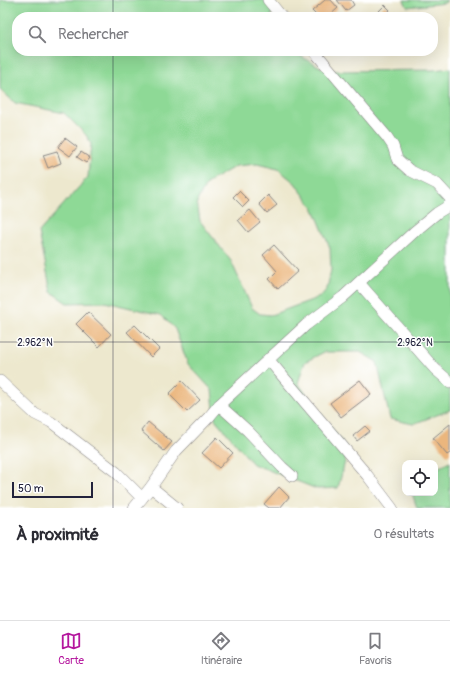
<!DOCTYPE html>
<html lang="fr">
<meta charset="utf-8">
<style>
:root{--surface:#fff;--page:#f2f2f3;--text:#2b2b33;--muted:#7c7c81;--line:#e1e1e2;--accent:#b5179e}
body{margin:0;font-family:Pangolin,sans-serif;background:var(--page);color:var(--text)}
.controls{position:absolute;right:12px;bottom:12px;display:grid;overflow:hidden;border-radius:8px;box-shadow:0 4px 16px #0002}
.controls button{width:36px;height:36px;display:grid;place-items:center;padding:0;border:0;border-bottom:1px solid var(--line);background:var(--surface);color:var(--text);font:20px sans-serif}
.scale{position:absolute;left:12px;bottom:10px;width:81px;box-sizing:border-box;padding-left:4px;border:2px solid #22223b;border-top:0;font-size:11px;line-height:14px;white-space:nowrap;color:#22223b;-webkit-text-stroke:3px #fff;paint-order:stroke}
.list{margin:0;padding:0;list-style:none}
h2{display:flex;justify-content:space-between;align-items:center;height:52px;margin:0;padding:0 16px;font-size:17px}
h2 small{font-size:13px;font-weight:400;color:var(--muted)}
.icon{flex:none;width:22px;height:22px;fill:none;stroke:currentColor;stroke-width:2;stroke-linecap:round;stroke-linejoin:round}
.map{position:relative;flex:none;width:450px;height:508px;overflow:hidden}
.search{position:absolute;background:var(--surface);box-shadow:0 4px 16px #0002;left:12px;right:12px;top:12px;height:44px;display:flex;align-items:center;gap:10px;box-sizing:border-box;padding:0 14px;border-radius:16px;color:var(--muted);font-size:15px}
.sheet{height:112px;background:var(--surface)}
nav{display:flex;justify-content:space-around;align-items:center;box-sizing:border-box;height:56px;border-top:1px solid var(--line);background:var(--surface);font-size:11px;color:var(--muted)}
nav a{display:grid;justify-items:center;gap:2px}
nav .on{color:var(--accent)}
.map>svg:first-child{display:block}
.green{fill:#8ed996;stroke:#587e68;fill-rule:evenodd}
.building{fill:#ebb67d}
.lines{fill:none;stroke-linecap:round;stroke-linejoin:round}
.minor-casing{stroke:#888584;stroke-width:12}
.minor{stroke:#fff;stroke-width:11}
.ticks{fill:none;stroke:#22223b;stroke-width:1;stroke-opacity:0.45}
.ticks-label{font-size:10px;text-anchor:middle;fill:#22223b;stroke:#fff;stroke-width:3;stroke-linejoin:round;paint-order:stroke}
</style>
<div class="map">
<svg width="450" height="508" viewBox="0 0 450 508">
<rect width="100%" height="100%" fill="#fff"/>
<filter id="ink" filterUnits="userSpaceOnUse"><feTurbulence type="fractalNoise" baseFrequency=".025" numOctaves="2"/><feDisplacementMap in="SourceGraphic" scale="8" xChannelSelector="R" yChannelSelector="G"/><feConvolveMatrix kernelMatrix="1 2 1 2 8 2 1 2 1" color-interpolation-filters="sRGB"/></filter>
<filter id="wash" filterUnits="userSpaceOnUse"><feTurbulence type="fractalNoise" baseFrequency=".012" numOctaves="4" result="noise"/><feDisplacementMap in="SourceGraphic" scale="16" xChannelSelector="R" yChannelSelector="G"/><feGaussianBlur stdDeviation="0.9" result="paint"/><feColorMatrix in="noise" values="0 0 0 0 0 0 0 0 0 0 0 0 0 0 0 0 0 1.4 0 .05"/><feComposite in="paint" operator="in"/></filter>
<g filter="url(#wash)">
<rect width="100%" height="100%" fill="#ede8ce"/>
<!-- green -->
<g class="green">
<path d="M0 0H276L271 17H17V51H291L328 71 433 70 450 68V410L413 424 390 419 377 362 360 352H324L305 362 298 383 348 450 338 488 317 489 253 464 215 419 212 390 188 364 175 329 161 315 105 302 67 303 51 292 39 232 88 177 91 144 86 135 64 113 15 103 0 89ZM257 164 278 169 295 183 314 209 330 248 331 270 327 289 320 297 271 315 260 314 252 308 231 261 200 221 197 201 207 183 236 166Z"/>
<polygon points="404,0 447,0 445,3 407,7"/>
<polygon points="450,462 450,508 417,508 413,496 413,493 435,493 435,469"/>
</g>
<g id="blocks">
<!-- building -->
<g class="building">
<polygon points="325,0 331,0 338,8 328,17 318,17 312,11"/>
<polygon points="337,0 351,0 354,5 346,11"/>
<polygon points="385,5 390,10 384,16 379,11"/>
<polygon points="65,138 77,147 70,156 58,147"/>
<polygon points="57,151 61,163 48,168 43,155"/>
<polygon points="81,152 90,158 86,163 77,157"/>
<polygon points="239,191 249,201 243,207 233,197"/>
<polygon points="268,195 277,205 267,213 259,204"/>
<polygon points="250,210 260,222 248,232 238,220"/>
<polygon points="274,245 298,271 278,289 269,279 277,271 263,255"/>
<polygon points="88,312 111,334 99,347 76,324"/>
<polygon points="135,325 159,349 151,357 127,332"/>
<polygon points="360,380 371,394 341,417 330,403"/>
<polygon points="182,381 200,400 187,412 169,394"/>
<polygon points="148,422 172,442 164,451 141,431"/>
<polygon points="450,424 450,453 447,455 433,438"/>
<polygon points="365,426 370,431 357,441 353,436"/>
<polygon points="217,437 233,453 219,468 202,453"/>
<polygon points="279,487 289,497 280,508 269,508 264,504"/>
</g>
</g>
</g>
<g filter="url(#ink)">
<use href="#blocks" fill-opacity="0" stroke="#888584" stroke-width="1"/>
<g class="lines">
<defs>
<g id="minor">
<polyline points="268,0 282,17"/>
<polyline points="314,51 387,137 393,146 397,159 409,170 437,184 450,198"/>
<polyline points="359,283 435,369 450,382"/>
<polyline points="268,359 367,475 392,508"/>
<polyline points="0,381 35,414 51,422 116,472 142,498"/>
<polyline points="219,405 248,431 282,467 292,476"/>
<polyline points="151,487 177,508"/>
<polyline points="134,508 151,487 176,451 209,417 219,405 306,325 343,297 414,232 437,213 450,205"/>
</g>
</defs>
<!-- minor casing -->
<use href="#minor" class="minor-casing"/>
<!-- minor -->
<use href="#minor" class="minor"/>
</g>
</g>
<!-- ticks -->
<path class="ticks" d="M113 0V17M113 51V508M0 342H450"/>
<g class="ticks-label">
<text x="35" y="346">2.962°N</text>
<text x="415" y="346">2.962°N</text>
</g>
</svg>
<div class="controls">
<button><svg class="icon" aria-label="locate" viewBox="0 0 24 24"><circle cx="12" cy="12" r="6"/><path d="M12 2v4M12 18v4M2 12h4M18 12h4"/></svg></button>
</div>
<div class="scale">50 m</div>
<div class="search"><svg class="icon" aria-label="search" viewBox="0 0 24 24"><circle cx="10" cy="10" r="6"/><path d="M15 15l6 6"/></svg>Rechercher</div>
</div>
<section class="sheet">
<h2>À proximité<small>0 résultats</small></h2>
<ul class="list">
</ul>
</section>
<nav>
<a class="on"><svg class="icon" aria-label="map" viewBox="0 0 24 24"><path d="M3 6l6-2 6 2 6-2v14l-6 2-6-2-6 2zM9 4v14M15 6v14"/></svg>Carte</a>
<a><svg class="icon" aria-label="directions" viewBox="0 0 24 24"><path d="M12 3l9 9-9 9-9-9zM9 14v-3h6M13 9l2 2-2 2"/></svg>Itinéraire</a>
<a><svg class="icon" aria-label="saved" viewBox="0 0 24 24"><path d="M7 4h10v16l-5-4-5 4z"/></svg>Favoris</a>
</nav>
